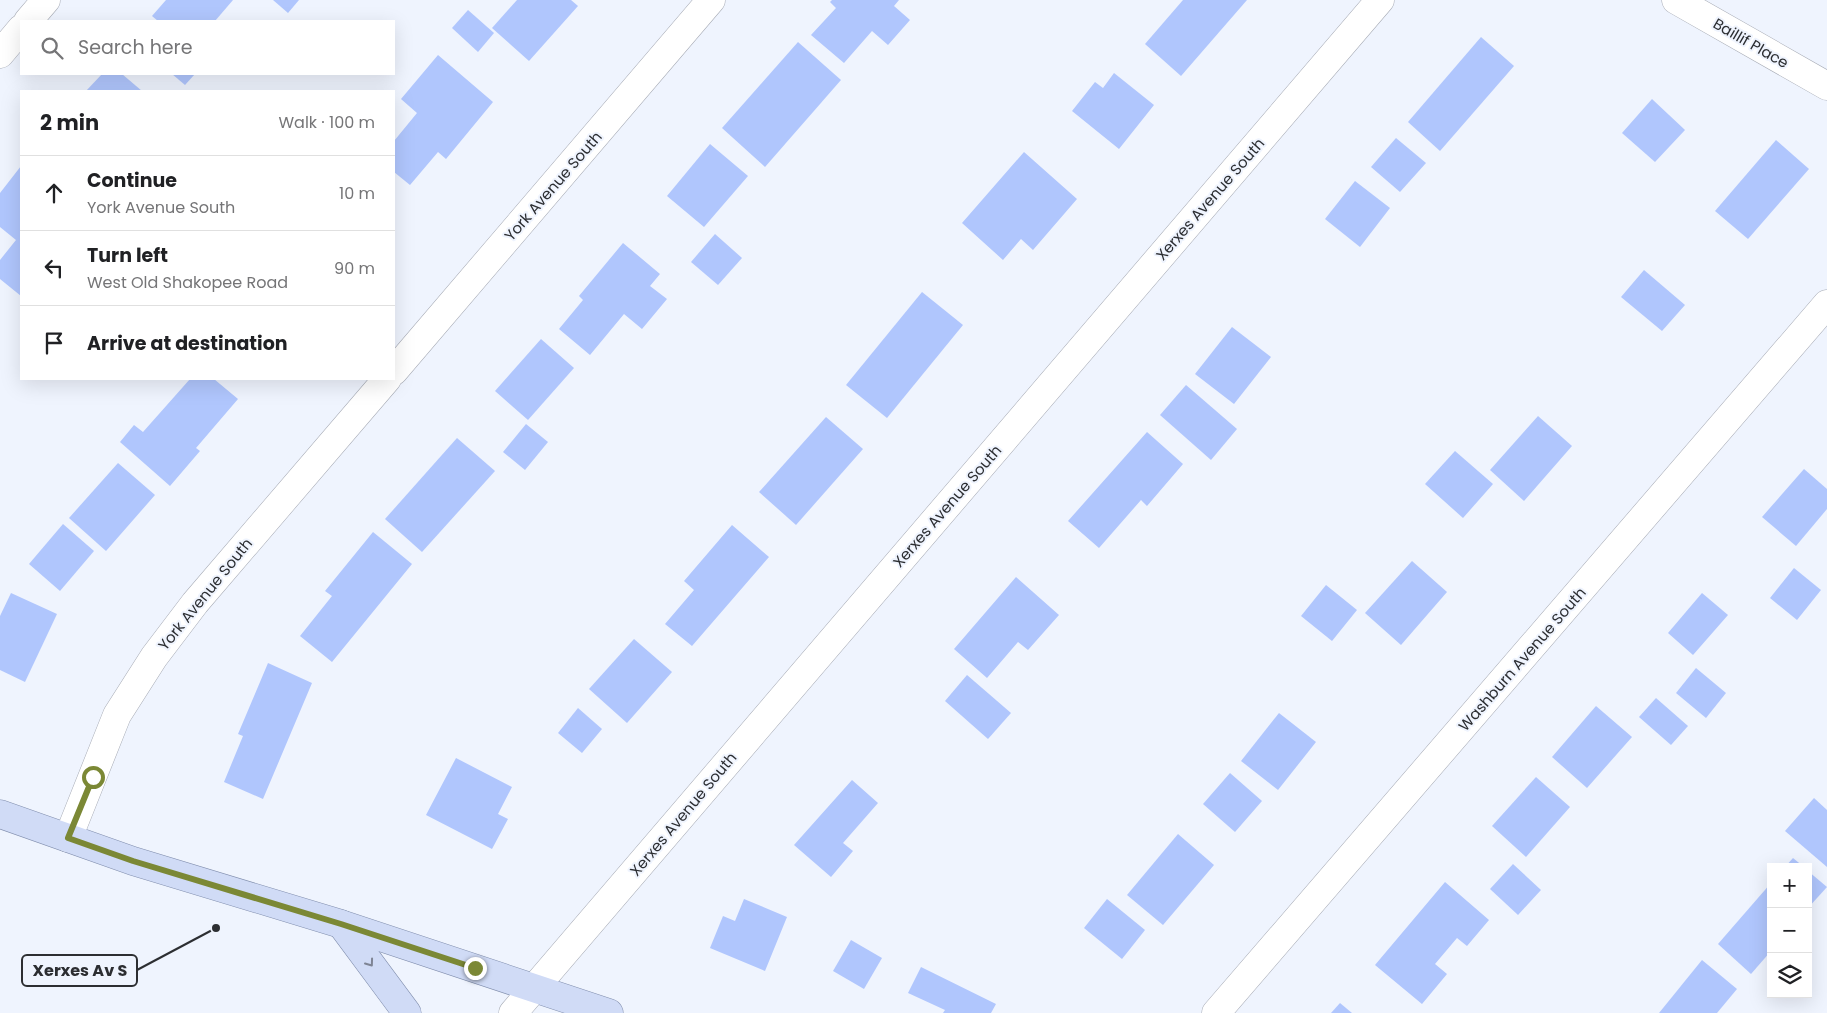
<!DOCTYPE html>
<meta charset="utf-8">
<style>
:root{--surface:#fff;--page:#f6f6f6;--text:#202124;--muted:#757577;--line:#e0e0e0}
body{margin:0;font-family:Poppins,sans-serif;background:var(--page);color:var(--text)}
.controls{position:absolute;right:15px;bottom:15px;display:grid;overflow:hidden;border-radius:0px;box-shadow:0 5px 20px #0002}
.controls button{width:45px;height:45px;display:grid;place-items:center;padding:0;border:0;border-bottom:1px solid var(--line);background:var(--surface);color:var(--text);font:25px sans-serif}
.stop{position:absolute;width:15px;height:15px;margin:-11px;border:4px solid #7b8835;border-radius:50%;background:#fff}
.stop.end{background:#7b8835;border-color:#fff;box-shadow:0 1px 5px #0008}
.list{margin:0;padding:0;list-style:none}
h2{display:flex;justify-content:space-between;align-items:center;height:65px;margin:0;padding:0 20px;font-size:21px}
h2 small{font-size:16px;font-weight:400;color:var(--muted)}
.list li{display:grid;grid-template-columns:32px 1fr auto;gap:15px;align-items:center;box-sizing:border-box;height:75px;padding:0 20px;border-top:1px solid var(--line)}
.list b{display:block;font-size:19px;white-space:nowrap}
.list p{margin:0;font-size:16px;white-space:nowrap;color:var(--muted)}
.list em{font-size:16px;font-style:normal;color:var(--muted)}
.icon{flex:none;width:28px;height:28px;fill:none;stroke:currentColor;stroke-width:2;stroke-linecap:round;stroke-linejoin:round}
.map{position:relative;flex:none;width:1827px;height:1013px;overflow:hidden}
.search{position:absolute;background:var(--surface);box-shadow:0 5px 20px #0002;left:20px;top:20px;width:375px;height:55px;display:flex;align-items:center;gap:12px;box-sizing:border-box;padding:0 18px;border-radius:0px;color:var(--muted);font-size:19px}
.panel{position:absolute;background:var(--surface);box-shadow:0 5px 20px #0002;left:20px;top:90px;width:375px;height:290px;border-radius:0px}
.map>svg:first-child{display:block}
.building{fill:#b0c6fd}
.lines{fill:none;stroke-linecap:round;stroke-linejoin:round}
.minor-casing{stroke:#a6aab4;stroke-width:29}
.major-casing{stroke:#828fae;stroke-width:29}
.minor{stroke:#fff;stroke-width:28}
.major{stroke:#d0dbf6;stroke-width:28}
.oneway{stroke:#7e8494}
.route{stroke:#7b8835;stroke-width:6}
.labels{text-anchor:middle;dominant-baseline:central;stroke-width:4;stroke-linejoin:round;paint-order:stroke}
.street-label{font-size:15px;fill:#2c2e32;stroke:#eff4fe}
.leader{fill:none;stroke:#2c2e32;stroke-width:2}
.callout-dot{fill:#2c2e32;stroke:#eff4fe;stroke-width:2}
.callout{fill:#eff4fe;stroke:#2c2e32;stroke-width:2}
.callout-label{font-size:16px;text-anchor:middle;font-weight:bold;fill:#2c2e32}
</style>
<div class="map">
<svg width="1827" height="1013" viewBox="0 0 1827 1013">
<rect width="100%" height="100%" fill="#eff4fe"/>
<!-- building -->
<g class="building">
<polygon points="166,0 233,0 215,21 158,21 152,16"/>
<polygon points="273,0 299,0 288,13"/>
<polygon points="517,0 571,0 578,6 529,61 492,28"/>
<polygon points="832,0 899,0 894,6 910,20 888,45 872,31 844,63 811,35 836,8 830,2"/>
<polygon points="1183,0 1247,0 1181,76 1145,44"/>
<polygon points="468,10 494,33 478,52 452,28"/>
<polygon points="1481,37 1514,66 1440,151 1408,122"/>
<polygon points="798,42 841,80 765,167 722,128"/>
<polygon points="438,55 493,102 446,159 438,152 410,185 394,172 394,141 417,113 401,99"/>
<polygon points="1114,73 1154,105 1119,149 1072,111 1095,82 1103,88"/>
<polygon points="102,74 122,74 142,91 86,91"/>
<polygon points="172,74 195,74 185,85"/>
<polygon points="1652,99 1685,130 1655,162 1622,133"/>
<polygon points="1396,138 1426,163 1400,192 1371,167"/>
<polygon points="1776,140 1809,169 1748,239 1715,211"/>
<polygon points="710,144 748,176 704,227 667,196"/>
<polygon points="1024,152 1077,199 1033,250 1021,239 1003,260 962,223"/>
<polygon points="21,166 21,296 0,279 0,260 16,240 0,227 0,193"/>
<polygon points="1355,181 1390,208 1360,247 1325,219"/>
<polygon points="715,234 742,258 718,285 691,262"/>
<polygon points="623,243 660,274 650,286 667,299 642,329 624,314 590,355 559,329 583,300 579,296"/>
<polygon points="1644,270 1685,305 1662,331 1621,297"/>
<polygon points="922,292 963,325 887,418 846,385"/>
<polygon points="1232,327 1271,357 1234,404 1195,374"/>
<polygon points="541,339 574,368 528,420 495,391"/>
<polygon points="190,379 214,379 238,399 196,448 200,451 170,486 120,442 134,425 143,432"/>
<polygon points="1186,385 1237,429 1211,460 1160,415"/>
<polygon points="1538,416 1572,446 1524,501 1490,470"/>
<polygon points="826,417 863,449 796,525 759,492"/>
<polygon points="526,424 548,442 525,470 503,452"/>
<polygon points="1147,432 1183,464 1147,506 1141,500 1099,548 1068,521"/>
<polygon points="457,438 495,471 422,552 385,519"/>
<polygon points="1455,451 1493,484 1463,518 1425,484"/>
<polygon points="118,463 155,495 106,551 69,518"/>
<polygon points="1804,469 1827,489 1827,509 1796,546 1762,517"/>
<polygon points="63,524 94,551 60,591 29,564"/>
<polygon points="732,525 769,557 692,646 665,624 694,590 684,581"/>
<polygon points="373,532 412,564 332,662 300,636 332,596 325,591"/>
<polygon points="1412,561 1447,592 1401,645 1365,613"/>
<polygon points="1794,568 1821,590 1797,620 1770,598"/>
<polygon points="1016,577 1059,615 1028,650 1018,642 987,678 954,649"/>
<polygon points="1326,585 1357,610 1332,641 1301,616"/>
<polygon points="11,593 57,614 25,682 0,670 0,616"/>
<polygon points="1702,593 1728,615 1693,655 1668,633"/>
<polygon points="634,639 672,672 627,723 589,689"/>
<polygon points="268,663 312,683 263,799 224,782 243,736 238,734"/>
<polygon points="1696,668 1726,693 1706,718 1676,693"/>
<polygon points="967,675 1011,713 988,739 945,701"/>
<polygon points="1656,698 1688,726 1671,745 1639,717"/>
<polygon points="1596,706 1632,737 1587,788 1552,757"/>
<polygon points="578,708 602,729 582,753 558,733"/>
<polygon points="1279,713 1316,742 1278,790 1241,761"/>
<polygon points="456,758 512,787 498,814 508,819 492,849 426,815"/>
<polygon points="1230,773 1262,801 1235,832 1203,804"/>
<polygon points="1536,777 1570,807 1526,857 1492,826"/>
<polygon points="852,780 878,803 843,843 853,851 831,877 794,845"/>
<polygon points="1814,798 1827,810 1827,867 1785,831"/>
<polygon points="1178,834 1214,865 1163,925 1127,895"/>
<polygon points="1793,858 1804,867 1785,867"/>
<polygon points="1513,864 1541,890 1518,915 1490,889"/>
<polygon points="1808,871 1827,887 1808,908"/>
<polygon points="1445,882 1489,920 1467,946 1457,938 1435,964 1447,974 1422,1004 1375,965"/>
<polygon points="1771,883 1771,951 1751,974 1718,944"/>
<polygon points="744,899 787,917 765,971 710,948 723,916 735,921"/>
<polygon points="1107,899 1145,930 1122,959 1084,928"/>
<polygon points="851,940 882,958 864,989 833,971"/>
<polygon points="1702,960 1737,989 1717,1013 1659,1013"/>
<polygon points="921,967 996,1004 991,1013 943,1013 945,1010 908,993"/>
<polygon points="1340,1003 1352,1013 1331,1013"/>
</g>
<g class="lines">
<defs>
<g id="minor">
<polyline points="1676,0 1827,86"/>
<polyline points="28,21 46,0"/>
<polyline points="0,54 21,29"/>
<polyline points="394,371 711,0"/>
<polyline points="68,838 117,715 154,657 195,603 387,379"/>
<polyline points="513,1013 1380,0"/>
<polyline points="1216,1013 1827,304"/>
</g>
<g id="major">
<polyline points="0,814 133,861 341,924 609,1013"/>
<polyline points="341,924 407,1013"/>
</g>
</defs>
<!-- minor casing -->
<use href="#minor" class="minor-casing"/>
<!-- major casing -->
<use href="#major" class="major-casing"/>
<!-- minor -->
<use href="#minor" class="minor"/>
<!-- major -->
<use href="#major" class="major"/>
</g>
<!-- one-way arrows -->
<defs><path id="oneway-chevron" d="M-2-3.5L2.5 0L-2 3.5" fill="none" stroke-width="1.6" stroke-linecap="round" stroke-linejoin="round" transform="scale(1.25)"/></defs>
<use class="oneway" href="#oneway-chevron" transform="translate(370 963) rotate(54)"/>
<g class="lines">
<!-- route -->
<polyline class="route" points="93,777 68,838 133,861 341,924 475,968"/>
</g>
<g class="labels">
<!-- street labels -->
<g class="street-label">
<text transform="translate(1751 43) rotate(30)">Baillif Place</text>
<text transform="translate(553 186) rotate(-49)">York Avenue South</text>
<text transform="translate(1210 199) rotate(-49)">Xerxes Avenue South</text>
<text transform="translate(947 506) rotate(-49)">Xerxes Avenue South</text>
<text transform="translate(205 594) rotate(-51)">York Avenue South</text>
<text transform="translate(1522 659) rotate(-49)">Washburn Avenue South</text>
<text transform="translate(683 814) rotate(-50)">Xerxes Avenue South</text>
</g>
</g>
<!-- callouts -->
<path class="leader" d="M216 928L137 970"/>
<circle class="callout-dot" cx="216" cy="928" r="5"/>
<rect class="callout" x="22" y="955" width="115" height="31" rx="5"/>
<g class="callout-label">
<text x="80" y="976">Xerxes Av S</text>
</g>
</svg>
<div class="controls">
<button>+</button>
<button>−</button>
<button><svg class="icon" aria-label="layers" viewBox="0 0 24 24"><path d="M12 4l9 5-9 5-9-5zM3 14l9 5 9-5"/></svg></button>
</div>
<div class="stop" style="left:93px;top:777px"></div>
<div class="stop end" style="left:475px;top:968px"></div>
<div class="search"><svg class="icon" aria-label="search" viewBox="0 0 24 24"><circle cx="10" cy="10" r="6"/><path d="M15 15l6 6"/></svg>Search here</div>
<section class="panel">
<h2>2 min<small>Walk · 100 m</small></h2>
<ul class="list">
<li><svg class="icon" aria-label="ahead" viewBox="0 0 24 24"><path d="M12 20V5M6 11l6-6 6 6"/></svg><div><b>Continue</b><p>York Avenue South</p></div><em>10 m</em></li>
<li><svg class="icon" aria-label="left" viewBox="0 0 24 24"><path d="M17 20v-9H6M10 6l-5 5 5 5"/></svg><div><b>Turn left</b><p>West Old Shakopee Road</p></div><em>90 m</em></li>
<li><svg class="icon" aria-label="arrive" viewBox="0 0 24 24"><path d="M6 21V4h12l-3 4 3 4H6"/></svg><div><b>Arrive at destination</b></div></li>
</ul>
</section>
</div>
